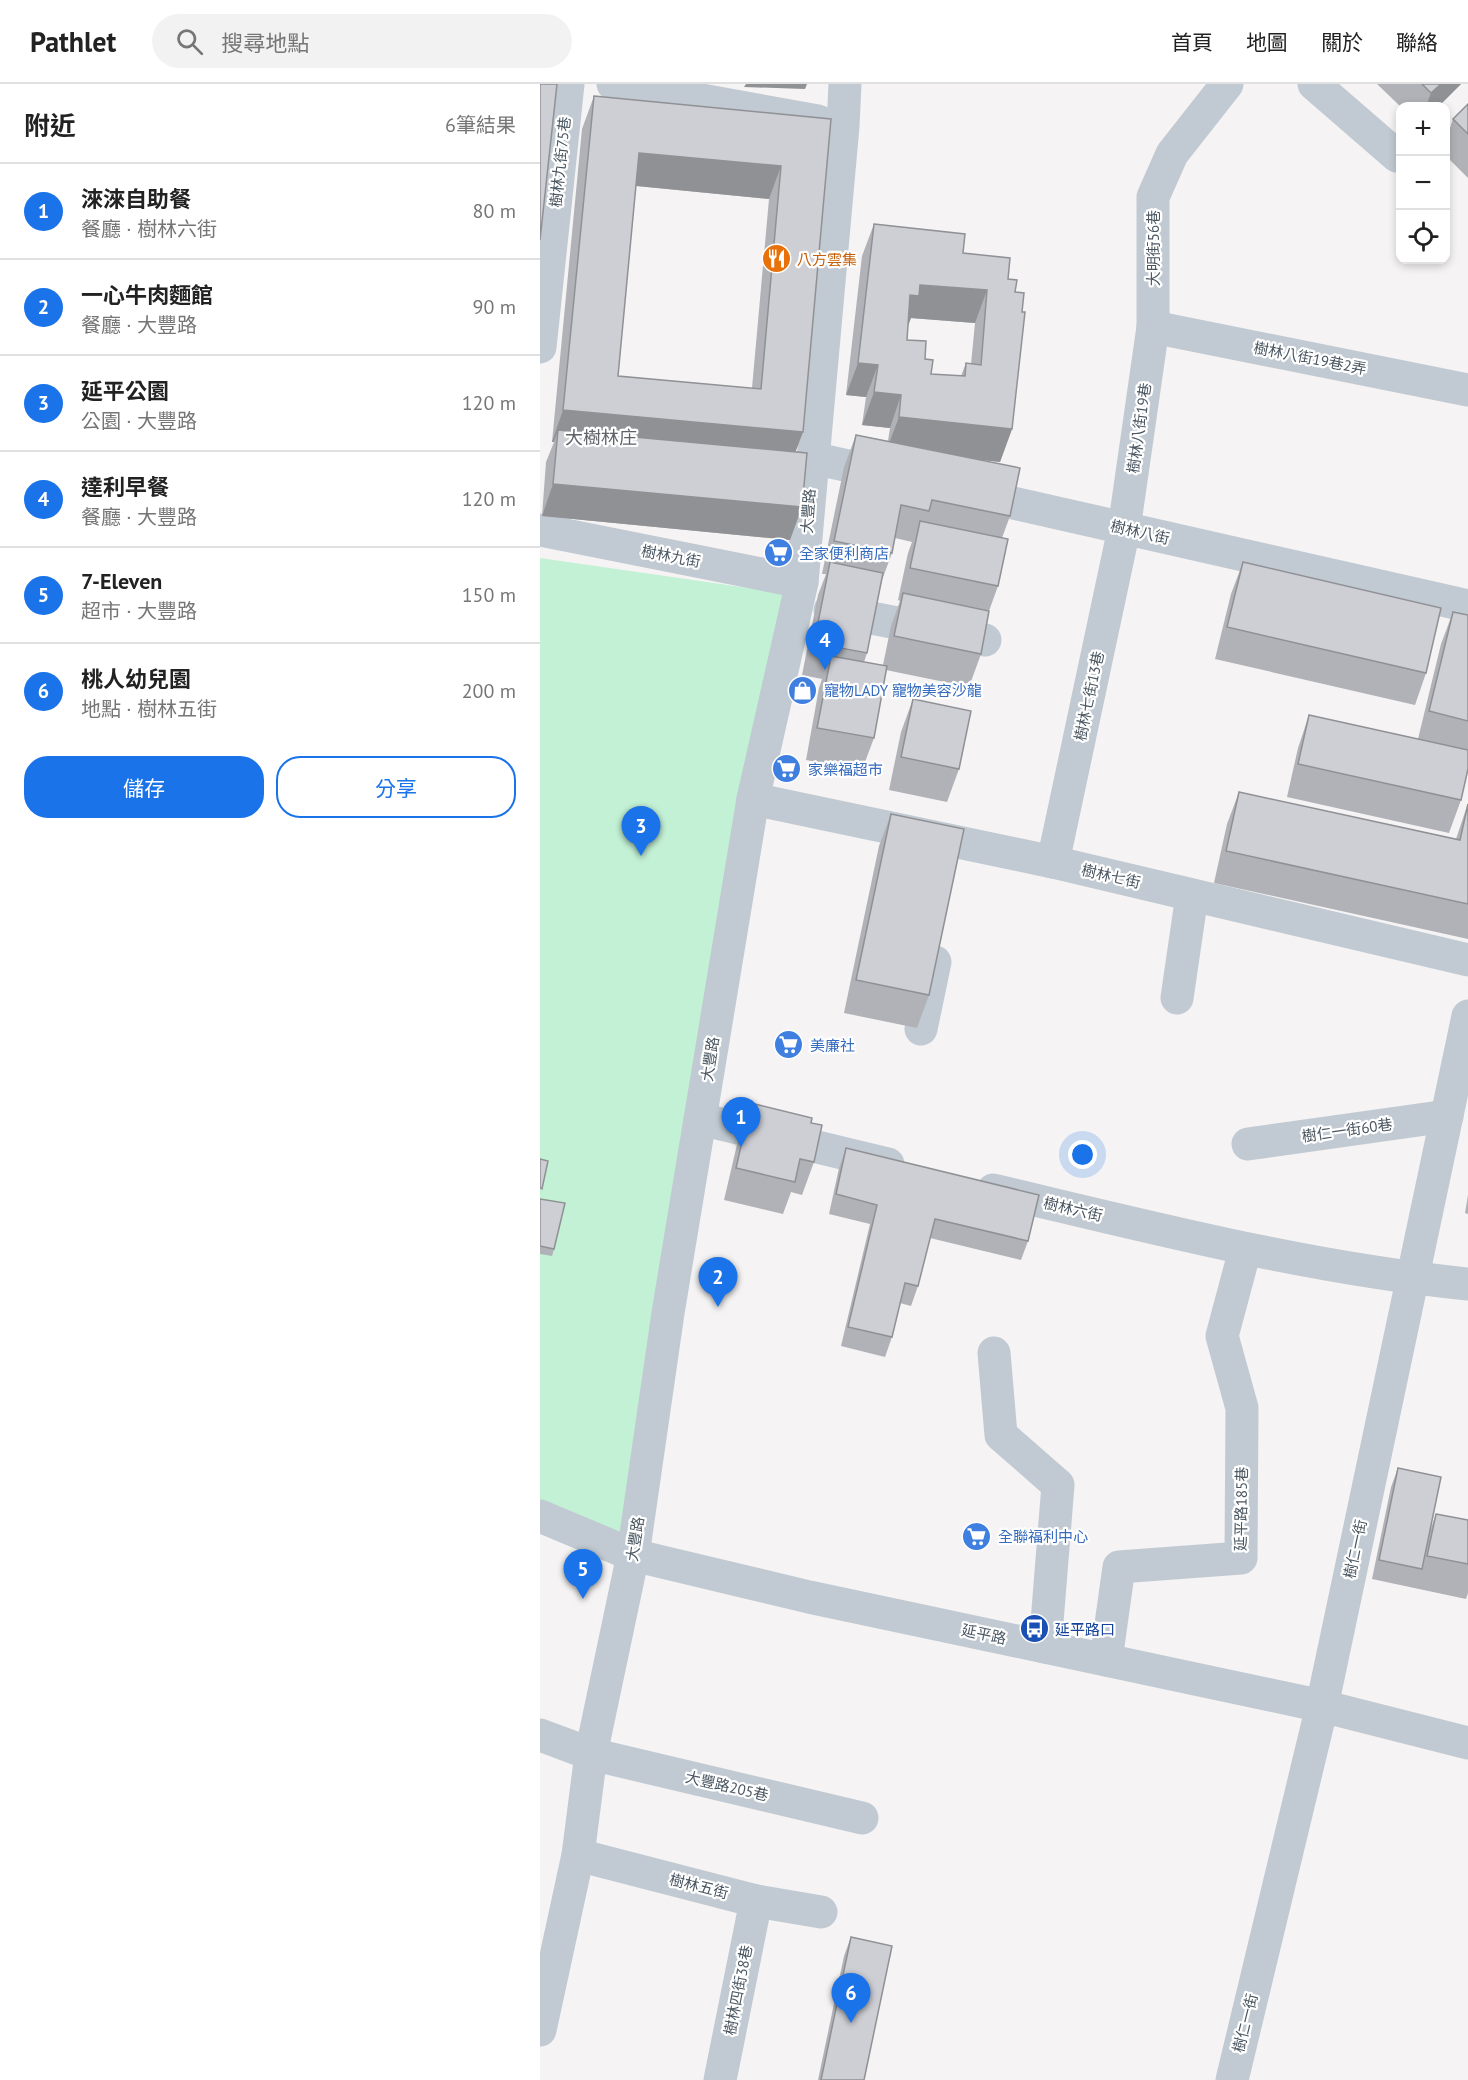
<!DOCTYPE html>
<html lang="zh-TW">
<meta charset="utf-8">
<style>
:root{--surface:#fff;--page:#f2f2f2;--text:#222;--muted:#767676;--line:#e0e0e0;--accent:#1a73e8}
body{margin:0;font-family:"PT Sans","Noto Sans TC",sans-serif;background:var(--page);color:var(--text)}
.controls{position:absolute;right:18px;top:18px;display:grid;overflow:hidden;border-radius:12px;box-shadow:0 3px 9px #0003}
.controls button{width:54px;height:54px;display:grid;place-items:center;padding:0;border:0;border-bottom:2px solid var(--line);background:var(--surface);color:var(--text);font:30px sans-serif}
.you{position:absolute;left:543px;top:1071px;width:21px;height:21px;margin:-15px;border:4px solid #fff;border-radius:50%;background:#1a73e8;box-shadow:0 0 0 9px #1a73e833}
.badge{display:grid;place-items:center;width:39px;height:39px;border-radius:50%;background:var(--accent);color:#fff;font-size:20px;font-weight:700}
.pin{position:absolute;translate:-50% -50px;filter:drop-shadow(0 2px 3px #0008)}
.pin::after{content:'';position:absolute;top:32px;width:21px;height:18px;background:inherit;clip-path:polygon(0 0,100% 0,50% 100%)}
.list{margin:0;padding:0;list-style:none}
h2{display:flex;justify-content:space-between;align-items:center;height:78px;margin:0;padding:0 24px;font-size:26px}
h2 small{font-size:20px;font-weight:400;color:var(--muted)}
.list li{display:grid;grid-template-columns:39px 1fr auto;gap:18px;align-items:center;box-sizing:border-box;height:96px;padding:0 24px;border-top:2px solid var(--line)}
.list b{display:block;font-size:22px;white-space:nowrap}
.list p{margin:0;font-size:20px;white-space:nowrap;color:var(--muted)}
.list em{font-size:20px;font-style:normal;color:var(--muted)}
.actions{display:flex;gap:12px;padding:18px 24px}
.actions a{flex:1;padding:14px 0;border:2px solid var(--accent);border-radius:24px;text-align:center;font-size:21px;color:var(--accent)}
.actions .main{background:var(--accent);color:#fff}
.icon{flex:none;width:33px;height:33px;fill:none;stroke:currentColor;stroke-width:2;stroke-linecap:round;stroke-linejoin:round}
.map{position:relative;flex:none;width:928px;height:1996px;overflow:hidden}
header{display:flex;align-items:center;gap:36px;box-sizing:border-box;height:84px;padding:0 30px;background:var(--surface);border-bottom:2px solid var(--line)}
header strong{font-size:28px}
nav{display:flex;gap:33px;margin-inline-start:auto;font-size:21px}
.search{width:420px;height:54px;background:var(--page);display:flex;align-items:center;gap:15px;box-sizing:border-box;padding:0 21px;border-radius:33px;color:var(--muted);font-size:22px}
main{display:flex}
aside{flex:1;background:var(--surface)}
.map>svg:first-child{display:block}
.green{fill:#c3f1d5}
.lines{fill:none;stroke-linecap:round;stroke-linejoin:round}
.minor{stroke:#c1cad2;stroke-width:33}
.wall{fill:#b0b2b7;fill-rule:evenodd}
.shaded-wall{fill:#909195}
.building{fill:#cdcfd5;stroke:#909195;stroke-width:1.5;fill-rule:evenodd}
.labels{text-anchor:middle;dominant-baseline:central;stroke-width:4.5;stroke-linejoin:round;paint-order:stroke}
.street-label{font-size:15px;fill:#4a5661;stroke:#fff}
.food-label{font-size:15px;fill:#c56008;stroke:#fff;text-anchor:start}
.shop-label{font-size:15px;fill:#366cbe;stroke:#fff;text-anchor:start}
.transit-label{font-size:15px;fill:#164399;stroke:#fff;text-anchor:start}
.quarter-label{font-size:18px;fill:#5f6368;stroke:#fff}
</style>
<header>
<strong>Pathlet</strong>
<div class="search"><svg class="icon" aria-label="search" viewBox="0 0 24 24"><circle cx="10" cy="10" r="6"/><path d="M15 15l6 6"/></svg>搜尋地點</div>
<nav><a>首頁</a><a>地圖</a><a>關於</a><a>聯絡</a></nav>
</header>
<main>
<aside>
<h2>附近<small>6筆結果</small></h2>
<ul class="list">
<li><span class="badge">1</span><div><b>淶淶自助餐</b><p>餐廳 · 樹林六街</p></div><em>80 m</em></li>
<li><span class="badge">2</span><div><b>一心牛肉麵館</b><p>餐廳 · 大豐路</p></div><em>90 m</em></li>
<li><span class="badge">3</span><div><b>延平公園</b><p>公園 · 大豐路</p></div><em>120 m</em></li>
<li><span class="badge">4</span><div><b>達利早餐</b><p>餐廳 · 大豐路</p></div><em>120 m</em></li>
<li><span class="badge">5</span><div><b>7-Eleven</b><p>超市 · 大豐路</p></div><em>150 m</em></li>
<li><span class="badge">6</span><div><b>桃人幼兒園</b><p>地點 · 樹林五街</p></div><em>200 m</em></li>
</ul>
<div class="actions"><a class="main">儲存</a><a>分享</a></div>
</aside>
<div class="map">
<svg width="928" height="1996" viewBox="0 0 928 1996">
<rect width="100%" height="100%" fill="#f5f3f3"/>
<!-- green -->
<polygon class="green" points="0,474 243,509 84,1456 0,1418"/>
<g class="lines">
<!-- minor -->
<g class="minor">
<polyline points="73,0 278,37"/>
<polyline points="774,0 857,72"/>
<polyline points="613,243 928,306"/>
<polyline points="0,263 28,0"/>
<polyline points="272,374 350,391"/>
<polyline points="429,409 928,522"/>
<polyline points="0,446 262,498"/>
<polyline points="290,526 445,556"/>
<polyline points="213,715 513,778 928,876"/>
<polyline points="513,778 584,445 613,243 613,113 632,70 687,0"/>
<polyline points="637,914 652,811"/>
<polyline points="381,945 395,878"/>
<polyline points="160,1035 348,1080"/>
<polyline points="708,1060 907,1032"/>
<path d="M453 1106C610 1143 767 1184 928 1200"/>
<polyline points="454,1269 461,1351 518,1401 505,1563"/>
<polyline points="0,1432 93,1471 269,1513 782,1622 928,1659"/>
<polyline points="566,1576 579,1483 701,1474 702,1324 682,1252 705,1166"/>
<polyline points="0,1651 51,1670 322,1734"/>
<polyline points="38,1771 216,1817 281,1828"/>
<polyline points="0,1946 38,1771 51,1670 93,1471 128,1229 213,715 262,498 303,42 305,0"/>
<polyline points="180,1996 216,1817"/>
<polyline points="692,1996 782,1622 928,932"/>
</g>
</g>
<!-- wall -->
<g class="wall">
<polygon points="837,0 921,0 899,22 861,23"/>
<path d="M54 12 291 35 255 368 262 423 250 456 2 432 6 378 14 358H12L42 45ZM96 102 229 115 212 304 78 292Z"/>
<polygon points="928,20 928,94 906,72 906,56 913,35"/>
<path d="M334 140 423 169 468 195 475 208 472 345 460 378 435 375 470 432 462 454 458 502 449 527 441 570 429 603 346 586 334 654 322 686 266 676 279 604 282 595 262 591 278 511 286 490H282L304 383 316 351 348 357 350 344 322 341 326 313 306 311 322 172ZM371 234 435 239 431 280 426 279 421 292 391 290 385 275 367 256 368 242ZM355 454 372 458 368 469 358 516 360 517 351 542 343 581 324 578 327 569 342 496 352 469Z"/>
<polygon points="703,478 886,589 875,621 675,575 691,510"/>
<polygon points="913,528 928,531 928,685 921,716 909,749 747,713 758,664 769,631 878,655 901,560"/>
<polygon points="373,615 419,685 407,718 349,706 361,648"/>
<polygon points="699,708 916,755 928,719 928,855 674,799 687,740"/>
<polygon points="351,730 389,911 377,944 304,929 339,762"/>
<polygon points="211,1019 271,1039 274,1078 262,1111 251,1108 243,1130 184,1116 199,1052"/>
<polygon points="306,1064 488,1157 481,1176 390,1154 378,1202 371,1222 360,1219 352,1253 345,1273 301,1262 330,1140 289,1130 299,1084"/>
<polygon points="928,1111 928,1130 925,1129"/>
<polygon points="0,1115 14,1165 12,1172 0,1170"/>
<polygon points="858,1384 891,1444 896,1430 928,1436 928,1509 926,1515 832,1495 851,1403"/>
<polygon points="311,1853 324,1996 278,1996 304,1872"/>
</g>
<!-- shaded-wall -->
<g class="shaded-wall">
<polygon points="206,0 267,0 265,5 204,3"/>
<polygon points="901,0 921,0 899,22 886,22 891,9"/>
<polygon points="99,69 241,82 229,115 87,101"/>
<polygon points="380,201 447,206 435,239 371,234 367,244 370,211"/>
<polygon points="318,279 338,281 326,313 306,311"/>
<polygon points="334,308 361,311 350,344 322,341"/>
<polygon points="23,326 263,348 251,380 18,346 14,358 12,358"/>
<polygon points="359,333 472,345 460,378 347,365"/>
<polygon points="13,400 262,423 250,456 2,432"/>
</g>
<!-- building -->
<g class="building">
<polygon points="0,0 17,0 0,156"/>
<polygon points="882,0 901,0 891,9"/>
<path d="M54 12 291 35 263 348 23 326ZM99 69 241 82 221 305 78 292Z"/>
<polygon points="928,20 928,50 913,35"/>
<path d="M334 140 425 150 423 169 470 174 468 195 477 196 475 208 484 209 482 228H485L472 345 359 333 361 311 334 308 338 281 318 279ZM380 201 447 206 441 281 426 279 425 292 391 290 393 276 385 275 386 257 367 256 370 211 379 212Z"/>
<polygon points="18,346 267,369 262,423 13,400"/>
<polygon points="316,351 480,384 470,432 392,416 389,427 361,421 352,469 294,457"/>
<polygon points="380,437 468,455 458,502 370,484"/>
<polygon points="290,478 343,489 327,569 274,559"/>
<polygon points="703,478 901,524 886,589 687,543"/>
<polygon points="363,509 449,527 441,570 354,552"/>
<polygon points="913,528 928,531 928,637 889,627"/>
<polygon points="291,572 347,582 334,654 277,644"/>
<polygon points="373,615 431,627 419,685 361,673"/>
<polygon points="769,631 928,666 928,685 921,716 758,680"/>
<polygon points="699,708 920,756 928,720 928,820 686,767"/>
<polygon points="351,730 424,745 389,911 316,896"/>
<polygon points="211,1019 272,1034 271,1039 282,1041 274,1078 260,1075 255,1098 196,1084"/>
<polygon points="306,1064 499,1111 488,1157 395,1135 378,1202 365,1199 352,1253 308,1243 337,1121 296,1110"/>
<polygon points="0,1075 8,1077 2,1105 0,1104"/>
<polygon points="0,1115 25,1119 14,1165 0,1162"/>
<polygon points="858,1384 901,1393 882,1485 839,1476"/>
<polygon points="896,1430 928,1436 928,1480 887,1472"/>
<polygon points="311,1853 352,1862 324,1996 281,1996"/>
</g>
<!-- icons -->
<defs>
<symbol id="restaurant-disc" viewBox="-11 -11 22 22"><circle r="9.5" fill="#e8710a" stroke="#fff"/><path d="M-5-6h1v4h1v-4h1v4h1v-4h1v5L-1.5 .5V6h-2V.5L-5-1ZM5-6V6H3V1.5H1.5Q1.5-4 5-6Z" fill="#fff"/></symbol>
<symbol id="supermarket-disc" viewBox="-11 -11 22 22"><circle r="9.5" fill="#3f7fe0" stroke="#fff"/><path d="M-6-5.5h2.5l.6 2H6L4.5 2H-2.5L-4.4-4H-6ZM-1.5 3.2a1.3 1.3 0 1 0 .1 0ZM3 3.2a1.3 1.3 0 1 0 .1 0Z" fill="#fff"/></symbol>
<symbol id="shop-disc" viewBox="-11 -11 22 22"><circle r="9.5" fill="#3f7fe0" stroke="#fff"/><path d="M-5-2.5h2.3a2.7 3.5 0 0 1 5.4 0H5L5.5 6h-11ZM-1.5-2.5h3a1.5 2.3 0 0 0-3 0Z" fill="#fff"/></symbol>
<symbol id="bus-disc" viewBox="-11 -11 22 22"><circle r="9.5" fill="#1a4fb4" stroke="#fff"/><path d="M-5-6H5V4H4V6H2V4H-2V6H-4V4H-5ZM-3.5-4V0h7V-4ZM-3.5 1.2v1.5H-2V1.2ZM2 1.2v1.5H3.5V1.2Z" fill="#fff"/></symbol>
</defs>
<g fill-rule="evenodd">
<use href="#restaurant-disc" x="220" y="158" width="33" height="33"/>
<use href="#supermarket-disc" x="222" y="452" width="33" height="33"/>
<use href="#shop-disc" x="246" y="590" width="33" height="33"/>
<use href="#supermarket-disc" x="230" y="668" width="33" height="33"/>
<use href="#supermarket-disc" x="232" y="944" width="33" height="33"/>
<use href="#supermarket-disc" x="420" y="1436" width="33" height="33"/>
<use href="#bus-disc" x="478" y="1528" width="33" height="33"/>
</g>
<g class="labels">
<!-- street labels -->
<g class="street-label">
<text transform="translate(20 78) rotate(-84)">樹林九街75巷</text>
<text transform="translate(613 164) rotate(-90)">大明街56巷</text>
<text transform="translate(770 274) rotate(11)">樹林八街19巷2弄</text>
<text transform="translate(599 344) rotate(-82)">樹林八街19巷</text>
<text transform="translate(268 427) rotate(-86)">大豐路</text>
<text transform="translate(600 448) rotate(13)">樹林八街</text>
<text transform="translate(131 472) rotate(11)">樹林九街</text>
<text transform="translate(549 612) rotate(-78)">樹林七街13巷</text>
<text transform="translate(571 792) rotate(13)">樹林七街</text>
<text transform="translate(170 975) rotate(-81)">大豐路</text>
<text transform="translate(807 1046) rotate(-8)">樹仁一街60巷</text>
<text transform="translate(533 1125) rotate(13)">樹林六街</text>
<text transform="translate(701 1425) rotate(-89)">延平路185巷</text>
<text transform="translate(95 1455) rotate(-81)">大豐路</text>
<text transform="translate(815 1465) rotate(-78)">樹仁一街</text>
<text transform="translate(444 1550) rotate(12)">延平路</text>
<text transform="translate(187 1702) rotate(13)">大豐路205巷</text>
<text transform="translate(159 1802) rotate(14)">樹林五街</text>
<text transform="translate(198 1906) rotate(-79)">樹林四街38巷</text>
<text transform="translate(705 1939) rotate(-76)">樹仁一街</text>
</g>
<!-- food labels -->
<g class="food-label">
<text x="257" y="175">八方雲集</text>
</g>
<!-- shop labels -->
<g class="shop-label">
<text x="259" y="469">全家便利商店</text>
<text x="284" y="606">寵物LADY 寵物美容沙龍</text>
<text x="268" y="685">家樂福超市</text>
<text x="270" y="961">美廉社</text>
<text x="458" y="1452">全聯福利中心</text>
</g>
<!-- transit labels -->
<g class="transit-label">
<text x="515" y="1545">延平路口</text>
</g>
<!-- quarter labels -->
<g class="quarter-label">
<text x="61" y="353">大樹林庄</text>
</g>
</g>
</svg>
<div class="controls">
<button>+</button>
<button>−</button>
<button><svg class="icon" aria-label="locate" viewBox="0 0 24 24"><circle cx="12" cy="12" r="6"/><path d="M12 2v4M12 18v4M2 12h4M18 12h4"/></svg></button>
</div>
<div class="you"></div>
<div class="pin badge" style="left:201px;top:1063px">1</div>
<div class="pin badge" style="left:178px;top:1223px">2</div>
<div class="pin badge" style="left:101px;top:772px">3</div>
<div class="pin badge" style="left:285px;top:586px">4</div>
<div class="pin badge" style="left:43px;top:1515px">5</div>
<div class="pin badge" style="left:311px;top:1939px">6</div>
</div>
</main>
